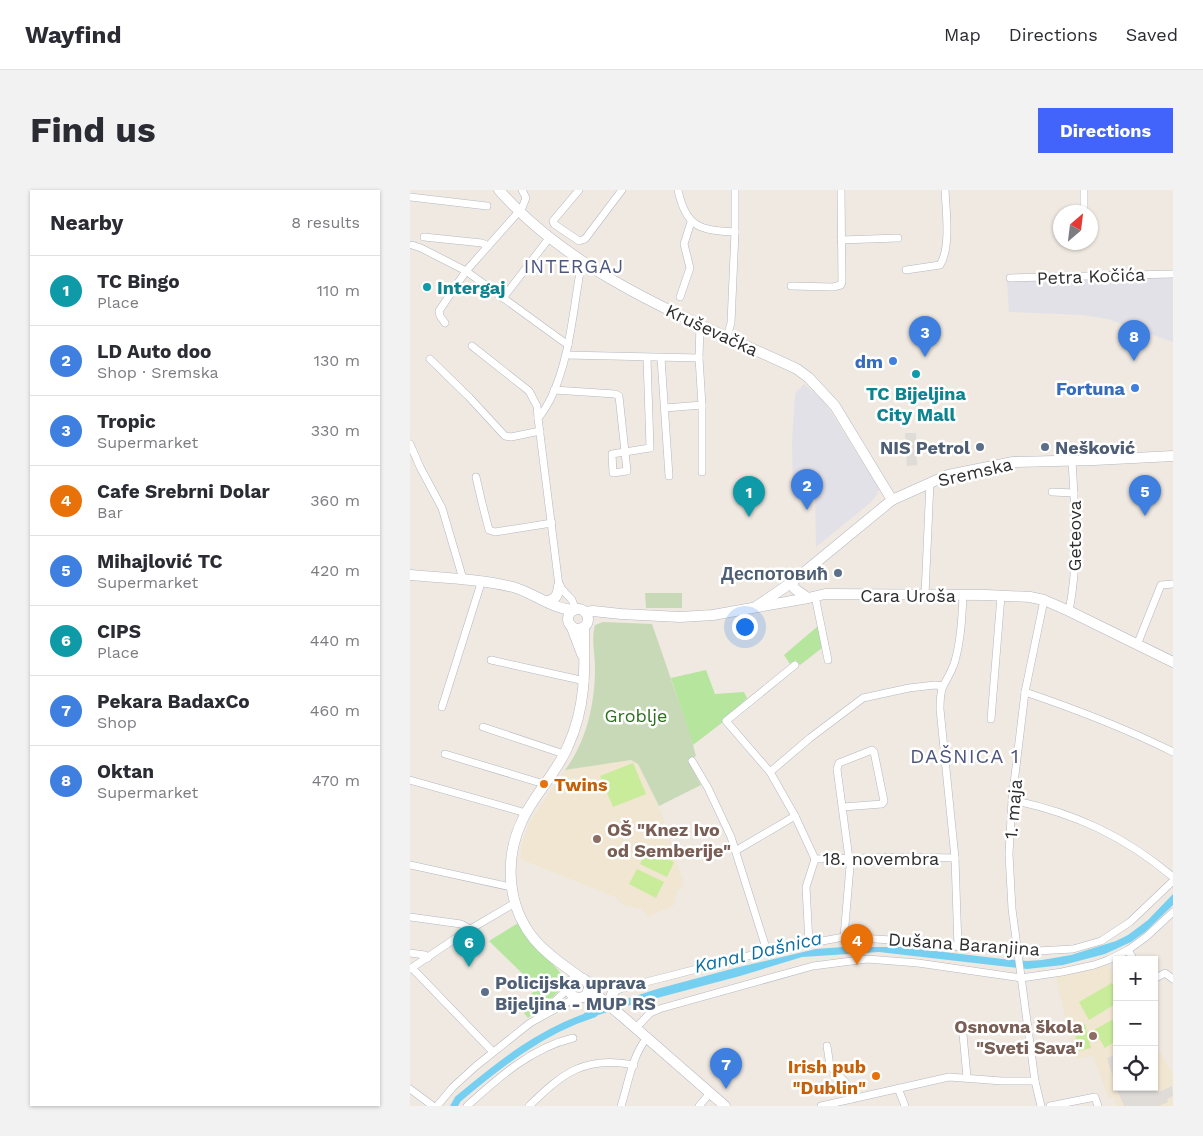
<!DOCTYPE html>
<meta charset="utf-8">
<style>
:root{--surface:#fff;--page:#f2f2f3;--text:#2b2b33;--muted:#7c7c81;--line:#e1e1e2;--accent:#4264fb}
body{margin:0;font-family:"Work Sans",sans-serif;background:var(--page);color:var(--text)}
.controls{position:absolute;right:15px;bottom:15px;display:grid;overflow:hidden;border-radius:0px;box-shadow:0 1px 4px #0004}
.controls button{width:45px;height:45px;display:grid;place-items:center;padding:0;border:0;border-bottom:1px solid var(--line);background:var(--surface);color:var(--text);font:25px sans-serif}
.compass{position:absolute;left:643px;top:15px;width:45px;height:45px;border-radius:50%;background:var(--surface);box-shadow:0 1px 4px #0004;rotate:28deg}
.you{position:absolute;left:334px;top:436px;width:18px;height:18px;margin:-12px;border:4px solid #fff;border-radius:50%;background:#1a73e8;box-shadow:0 0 0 8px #1a73e833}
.badge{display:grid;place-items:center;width:32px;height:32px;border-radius:50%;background:var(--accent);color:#fff;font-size:16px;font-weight:700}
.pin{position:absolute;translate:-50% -41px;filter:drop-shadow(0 1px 2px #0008)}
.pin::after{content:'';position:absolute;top:26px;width:18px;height:15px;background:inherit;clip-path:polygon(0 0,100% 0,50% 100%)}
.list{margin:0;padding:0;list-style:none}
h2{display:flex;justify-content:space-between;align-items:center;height:65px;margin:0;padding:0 20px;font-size:21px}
h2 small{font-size:16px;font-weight:400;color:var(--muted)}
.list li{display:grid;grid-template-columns:32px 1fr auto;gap:15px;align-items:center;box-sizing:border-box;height:70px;padding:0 20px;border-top:1px solid var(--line)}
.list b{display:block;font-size:19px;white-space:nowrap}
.list p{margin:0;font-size:16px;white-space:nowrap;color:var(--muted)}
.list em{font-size:16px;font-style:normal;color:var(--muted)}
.icon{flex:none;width:28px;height:28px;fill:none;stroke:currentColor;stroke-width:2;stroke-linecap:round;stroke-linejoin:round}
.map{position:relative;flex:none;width:763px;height:916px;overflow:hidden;border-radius:0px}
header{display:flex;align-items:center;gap:30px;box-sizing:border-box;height:70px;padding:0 25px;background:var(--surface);border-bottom:1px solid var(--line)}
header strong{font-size:24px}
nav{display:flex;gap:28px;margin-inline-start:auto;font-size:18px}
.intro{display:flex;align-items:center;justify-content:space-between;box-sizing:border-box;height:120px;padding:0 30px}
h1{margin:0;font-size:35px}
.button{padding:12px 22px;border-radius:0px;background:var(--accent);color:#fff;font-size:18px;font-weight:700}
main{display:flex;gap:30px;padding:0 30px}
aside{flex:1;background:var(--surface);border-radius:0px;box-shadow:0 1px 4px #0004}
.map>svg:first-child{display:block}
.industrial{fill:#e3e1e8}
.education{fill:#f0e6d1}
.green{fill:#b6e59e}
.cemetery{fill:#c8d9b8}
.pitch{fill:#c9ec9a}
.plaza{fill:#dfdcd8}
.water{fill:#75cff0}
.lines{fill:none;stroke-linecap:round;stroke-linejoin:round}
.canal{stroke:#75cff0;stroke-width:7}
.street-casing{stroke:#b4b7c1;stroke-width:8}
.secondary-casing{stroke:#b4b7c1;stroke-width:11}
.street{stroke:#fff;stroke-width:7}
.secondary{stroke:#fff;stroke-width:10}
.culture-dot{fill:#0f9aa8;stroke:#fff;stroke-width:2}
.shop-dot{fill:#3f7fe0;stroke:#fff;stroke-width:2}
.service-dot{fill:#5c6f8a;stroke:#fff;stroke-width:2}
.food-dot{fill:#e8710a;stroke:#fff;stroke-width:2}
.education-dot{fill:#8d6e63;stroke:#fff;stroke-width:2}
.labels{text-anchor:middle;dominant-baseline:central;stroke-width:5;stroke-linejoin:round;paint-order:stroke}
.street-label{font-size:18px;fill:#2e2e2e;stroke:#fff}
.culture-label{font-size:18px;font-weight:bold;fill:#0d838f;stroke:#fff;text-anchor:start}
.shop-label{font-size:18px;font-weight:bold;fill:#366cbe;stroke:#fff;text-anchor:end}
.service-label{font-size:18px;font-weight:bold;fill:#4e5e75;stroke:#fff;text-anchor:end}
.park-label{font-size:18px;fill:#2c6e1b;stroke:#fff}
.food-label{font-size:18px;font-weight:bold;fill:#c56008;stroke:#fff;text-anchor:start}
.education-label{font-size:18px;font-weight:bold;fill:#785e54;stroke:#fff;text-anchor:start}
.neighbourhood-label{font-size:19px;letter-spacing:1px;fill:#4d5680;stroke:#fff}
.water-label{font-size:19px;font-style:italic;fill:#0d6fa3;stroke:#fff}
.quarter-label{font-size:20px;letter-spacing:1px;fill:#4d5680;stroke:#fff}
</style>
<header>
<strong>Wayfind</strong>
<nav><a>Map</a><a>Directions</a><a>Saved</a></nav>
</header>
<div class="intro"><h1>Find us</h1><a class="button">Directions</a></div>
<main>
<aside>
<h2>Nearby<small>8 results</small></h2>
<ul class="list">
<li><span class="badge" style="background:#0f9aa8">1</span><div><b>TC Bingo</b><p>Place</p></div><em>110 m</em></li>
<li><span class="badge" style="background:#3f7fe0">2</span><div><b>LD Auto doo</b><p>Shop · Sremska</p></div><em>130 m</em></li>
<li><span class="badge" style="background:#3f7fe0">3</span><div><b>Tropic</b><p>Supermarket</p></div><em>330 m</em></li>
<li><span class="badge" style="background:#e8710a">4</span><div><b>Cafe Srebrni Dolar</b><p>Bar</p></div><em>360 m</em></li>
<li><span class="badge" style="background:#3f7fe0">5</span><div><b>Mihajlović TC</b><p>Supermarket</p></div><em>420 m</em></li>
<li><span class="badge" style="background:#0f9aa8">6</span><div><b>CIPS</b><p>Place</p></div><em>440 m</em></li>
<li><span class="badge" style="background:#3f7fe0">7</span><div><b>Pekara BadaxCo</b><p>Shop</p></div><em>460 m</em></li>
<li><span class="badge" style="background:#3f7fe0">8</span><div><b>Oktan</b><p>Supermarket</p></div><em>470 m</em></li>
</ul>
</aside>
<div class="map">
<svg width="763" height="916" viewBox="0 0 763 916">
<rect width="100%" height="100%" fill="#efe9e1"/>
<!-- industrial -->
<g class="industrial">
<polygon points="763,86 763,152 698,129 673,125 599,122 597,91"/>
<polygon points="394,194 414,211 469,299 466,306 460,313 406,357 405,302 383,302 382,252 385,204"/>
</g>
<!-- education -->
<g class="education">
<polygon points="221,570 228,574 249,616 274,694 266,703 264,715 238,727 232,719 213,715 205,707 110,669 112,654 119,633 155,580"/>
<polygon points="697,773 707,790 707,897 744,897 744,851 763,885 763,916 707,916 704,907 699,908 683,866 665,869 646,786"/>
</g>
<!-- green -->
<g class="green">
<polygon points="408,436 412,458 390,475 386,470 380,474 374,465"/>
<polygon points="296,480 305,504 334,502 337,508 313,532 283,555 261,488"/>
<polygon points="108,733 125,755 149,781 152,788 151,798 142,808 118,828 109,817 127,798 79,751"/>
</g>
<!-- cemetery -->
<g class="cemetery">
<polygon points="235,403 272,403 272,418 236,418"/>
<path d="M193 432 242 434 280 544 286 566 278 570 291 595 249 616 228 574 221 570 155 580C177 551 185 513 185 478 185 464 181 449 185 435Z"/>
</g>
<!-- pitch -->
<g class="pitch">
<polygon points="223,573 236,604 203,617 190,586"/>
<polygon points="237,658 264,672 257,687 230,674"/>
<polygon points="227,679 254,692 246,708 219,694"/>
<polygon points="702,793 707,800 707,813 679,830 669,812"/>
<polygon points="707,827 707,850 695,858 684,840"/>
<polygon points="675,834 681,858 669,861 663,837"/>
</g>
<!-- plaza -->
<g class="plaza">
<polygon points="495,243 506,243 507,275 497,276"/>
<polygon points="707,864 707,897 744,897 744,894 749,902 762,896 763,906 757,909 758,912 749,916 714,916 708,902 697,868"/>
</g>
<!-- water -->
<polygon class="water" points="763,704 763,715 735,742 721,752 695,764 653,775 617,779 469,762 392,767 330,786 213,817 176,829 174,823 247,799 325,778 406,759 433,757 491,757 593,769 617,771 632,770 661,765 706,751 718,745 738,730"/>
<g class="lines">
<!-- canal -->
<path class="canal" d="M44 916 48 909C90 874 131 841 184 824"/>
<defs>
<g id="street">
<polyline points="169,0 143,31 144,34 169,51 175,49 212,0"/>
<path d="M268 0C276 38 290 40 325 42"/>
<polyline points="0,7 77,16"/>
<polyline points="674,22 674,0"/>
<polyline points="14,47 72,53 78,56"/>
<polyline points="431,50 488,48"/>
<polyline points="2,55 11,58 56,81 112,18 116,8 112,0"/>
<path d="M496 80 530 75C541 58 536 20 535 0"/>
<polyline points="600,88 763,84"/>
<polyline points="381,96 423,97 431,95 432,92 431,0"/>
<polyline points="270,107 280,78 274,54 281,32"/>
<polyline points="93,108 140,47"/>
<polyline points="35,133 30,126 29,121 56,81 158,155"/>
<polyline points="317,147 321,133 325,42 325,0"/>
<polyline points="62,156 119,201 127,216 128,228"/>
<polyline points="156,165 289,168 290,134"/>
<polyline points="251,168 259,286"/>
<polyline points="289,168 292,215 292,282"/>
<polyline points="20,169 59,207 95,246 101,247 130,241"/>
<polyline points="144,200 205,204 209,206 217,281 203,283 202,264 240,258 237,168"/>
<polyline points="255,218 292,215"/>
<polyline points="0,254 10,277 32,318 53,389"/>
<polyline points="66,287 72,313 79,340 85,342 142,333"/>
<polyline points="642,302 664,303"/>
<polyline points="515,405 520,292"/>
<polyline points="405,406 418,470"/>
<path d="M166 420 162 410 149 396 128 228C134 222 137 215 141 208 161 166 163 117 172 71"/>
<path d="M659 421C669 372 665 320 662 271"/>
<polyline points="727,455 751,395 763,394"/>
<polyline points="81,470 175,491"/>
<polyline points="533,496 525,495 499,498 453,508 400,548 360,582 385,626 405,669 498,667 545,668"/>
<path d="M615 502C668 520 713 537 763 562"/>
<polyline points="32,517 72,390"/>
<polyline points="581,529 591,406"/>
<polyline points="73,537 154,564"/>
<polyline points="35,564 134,594"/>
<polyline points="282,571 298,598 321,647 357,761"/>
<polyline points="360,582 316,531 385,475"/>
<polyline points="0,590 116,623"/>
<path d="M602 610C665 623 714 646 763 687"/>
<polyline points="433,617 472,614 474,611 464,562 462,560 429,573 427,579 440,676 434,747"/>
<polyline points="327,660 385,626"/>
<polyline points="0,675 101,697"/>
<polyline points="0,727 51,734 60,739"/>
<polyline points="399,753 396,697 405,669"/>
<path d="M548 757 545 668 530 519C530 511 530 503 533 496 538 487 542 481 545 471 551 449 552 428 553 405"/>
<polyline points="718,760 724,770"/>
<polyline points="0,763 15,765 18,768"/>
<polyline points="2,778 83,862"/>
<polyline points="0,779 52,744 105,713"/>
<polyline points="744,789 755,783 763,789"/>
<polyline points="177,794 207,796 236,792 357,761 434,747 497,751 608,762 663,759 691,751 720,732 763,691"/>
<polyline points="133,822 159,798"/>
<polyline points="552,834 557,887"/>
<polyline points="226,838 240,823 249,819 403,776 457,769 508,773 611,788 652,782 684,775 698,770 718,760 736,747 763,722"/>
<polyline points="417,856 420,876 435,892 441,909"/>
<polyline points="488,898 495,916"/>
<polyline points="0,899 23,916"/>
<polyline points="27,916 43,897 66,876 120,833 167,807"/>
<path d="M57 916C88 888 121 858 163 848"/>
<path d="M119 916C152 884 174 865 224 875"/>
<path d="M211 916C218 895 222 865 237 848"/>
<polyline points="289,916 300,903"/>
<polyline points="411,916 539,887 592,891 625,891"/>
<polyline points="631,916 625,891 602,719 599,664 602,610 615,502 634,410"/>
<polyline points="640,916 685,907 688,916"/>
</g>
<g id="secondary">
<path d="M89 0C165 87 284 131 387 179L399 188 425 216 482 310"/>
<path d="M0 385C35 388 69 389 103 397 124 403 142 419 164 420"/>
<polyline points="381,393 385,399 398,408 415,404 576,405 620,407 634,410 659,421 763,472"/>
<path d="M138 411C146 409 148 405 149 396"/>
<polyline points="347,416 381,393 482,310 538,285 603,272 684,270 763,266"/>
<circle cx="168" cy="429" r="10"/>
<polyline points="175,422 183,421 211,424 270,427 303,425 398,408"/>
<polyline points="161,435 172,464"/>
<path d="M171 788C155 776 137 765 124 749 97 716 94 669 112 631 124 604 147 583 158 556 176 517 175 479 174 437"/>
<circle cx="169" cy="798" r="10"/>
<polyline points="178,801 188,806 213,827 315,916"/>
<path d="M207 818 201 808C203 797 211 797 221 795"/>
</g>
</defs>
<!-- street casing -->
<use href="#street" class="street-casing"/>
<!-- secondary casing -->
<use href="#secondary" class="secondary-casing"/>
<!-- street -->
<use href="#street" class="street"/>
<!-- secondary -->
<use href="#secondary" class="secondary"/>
</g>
<!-- markers -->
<g class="culture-dot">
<circle cx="17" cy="97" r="5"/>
<circle cx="506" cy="184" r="5"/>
</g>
<g class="shop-dot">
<circle cx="483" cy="171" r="5"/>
<circle cx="725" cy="198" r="5"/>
</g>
<g class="service-dot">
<circle cx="570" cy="257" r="5"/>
<circle cx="635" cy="257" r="5"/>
<circle cx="428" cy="383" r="5"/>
<circle cx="75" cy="802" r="5"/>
</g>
<g class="food-dot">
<circle cx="134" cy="594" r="5"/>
<circle cx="466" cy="886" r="5"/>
</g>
<g class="education-dot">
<circle cx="187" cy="649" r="5"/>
<circle cx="683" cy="846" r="5"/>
</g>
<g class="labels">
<!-- street labels -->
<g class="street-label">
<text transform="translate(681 86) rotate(-2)">Petra Kočića</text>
<text transform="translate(302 140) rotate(25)">Kruševačka</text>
<text transform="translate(565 282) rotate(-13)">Sremska</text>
<text transform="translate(664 346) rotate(-90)">Geteova</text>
<text x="498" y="405">Cara Uroša</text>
<text transform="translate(603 619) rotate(-85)">1. maja</text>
<text x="471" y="668">18. novembra</text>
<text transform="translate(554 754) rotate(4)">Dušana Baranjina</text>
</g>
<!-- culture labels -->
<g class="culture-label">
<text x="27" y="97">Intergaj</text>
<text x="506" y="203" text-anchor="middle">TC Bijeljina<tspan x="506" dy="21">City Mall</tspan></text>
</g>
<!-- shop labels -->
<g class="shop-label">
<text x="473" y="171">dm</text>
<text x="715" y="198">Fortuna</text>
</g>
<!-- service labels -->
<g class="service-label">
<text x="560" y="257">NIS Petrol</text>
<text x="645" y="257" text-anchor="start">Nešković</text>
<text x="418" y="383">Деспотовић</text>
<text x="85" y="792" text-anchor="start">Policijska uprava<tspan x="85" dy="21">Bijeljina - MUP RS</tspan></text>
</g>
<!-- park labels -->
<g class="park-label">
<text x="226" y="525">Groblje</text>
</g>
<!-- food labels -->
<g class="food-label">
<text x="144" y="594">Twins</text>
<text x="456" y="876" text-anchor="end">Irish pub<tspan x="456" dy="21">"Dublin"</tspan></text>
</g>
<!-- education labels -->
<g class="education-label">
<text x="197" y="639">OŠ "Knez Ivo<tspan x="197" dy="21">od Semberije"</tspan></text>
<text x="673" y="836" text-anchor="end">Osnovna škola<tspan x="673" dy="21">"Sveti Sava"</tspan></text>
</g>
<!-- neighbourhood labels -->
<g class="neighbourhood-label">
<text x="164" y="76">INTERGAJ</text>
</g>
<!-- water labels -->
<g class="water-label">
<text transform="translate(348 762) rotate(-13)">Kanal Dašnica</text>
</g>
<!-- quarter labels -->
<g class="quarter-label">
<text x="555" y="566">DAŠNICA 1</text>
</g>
</g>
</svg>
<div class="controls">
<button>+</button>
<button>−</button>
<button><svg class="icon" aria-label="locate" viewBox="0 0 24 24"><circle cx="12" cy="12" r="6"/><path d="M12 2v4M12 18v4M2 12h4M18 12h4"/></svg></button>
</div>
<svg class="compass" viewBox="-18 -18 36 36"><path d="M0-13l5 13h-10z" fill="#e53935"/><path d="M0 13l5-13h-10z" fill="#7c7c81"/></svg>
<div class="you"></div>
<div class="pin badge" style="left:339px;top:327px;background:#0f9aa8">1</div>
<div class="pin badge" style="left:397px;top:320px;background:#3f7fe0">2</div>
<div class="pin badge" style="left:515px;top:167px;background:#3f7fe0">3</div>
<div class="pin badge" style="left:447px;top:775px;background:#e8710a">4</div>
<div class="pin badge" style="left:735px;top:326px;background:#3f7fe0">5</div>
<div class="pin badge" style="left:59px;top:777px;background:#0f9aa8">6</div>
<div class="pin badge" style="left:316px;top:899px;background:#3f7fe0">7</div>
<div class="pin badge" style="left:724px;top:171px;background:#3f7fe0">8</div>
</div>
</main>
